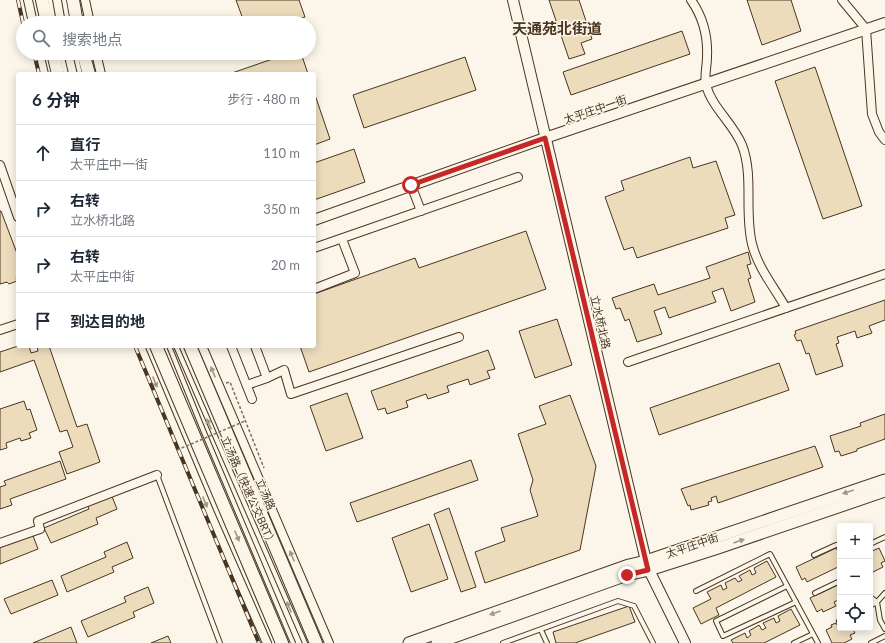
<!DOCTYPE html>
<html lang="zh">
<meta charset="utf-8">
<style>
:root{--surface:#fff;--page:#f6f6f7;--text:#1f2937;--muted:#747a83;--line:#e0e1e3}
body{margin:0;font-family:Lato,"Noto Sans SC",sans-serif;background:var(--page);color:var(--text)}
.controls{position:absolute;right:12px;bottom:12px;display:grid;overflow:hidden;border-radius:4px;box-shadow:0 2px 10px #0003}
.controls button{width:36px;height:36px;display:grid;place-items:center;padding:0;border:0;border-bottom:1px solid var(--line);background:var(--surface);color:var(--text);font:20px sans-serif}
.stop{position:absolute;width:12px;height:12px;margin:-9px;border:3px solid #c62828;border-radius:50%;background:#fff}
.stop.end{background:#c62828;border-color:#fff;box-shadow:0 1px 4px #0008}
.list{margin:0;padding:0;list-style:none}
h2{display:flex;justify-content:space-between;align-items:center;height:52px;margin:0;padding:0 16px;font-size:17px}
h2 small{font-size:13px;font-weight:400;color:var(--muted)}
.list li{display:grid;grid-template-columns:26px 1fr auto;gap:12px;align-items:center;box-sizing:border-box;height:56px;padding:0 16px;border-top:1px solid var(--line)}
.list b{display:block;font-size:15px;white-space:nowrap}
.list p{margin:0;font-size:13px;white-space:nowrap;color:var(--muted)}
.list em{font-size:13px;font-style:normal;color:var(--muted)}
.icon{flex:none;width:22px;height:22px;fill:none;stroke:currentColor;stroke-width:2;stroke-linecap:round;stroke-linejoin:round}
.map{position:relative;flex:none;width:885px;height:643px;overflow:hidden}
.search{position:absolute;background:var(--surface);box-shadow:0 2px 10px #0003;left:16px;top:16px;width:300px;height:44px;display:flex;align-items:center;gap:10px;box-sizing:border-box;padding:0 14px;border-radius:22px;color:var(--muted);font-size:15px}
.panel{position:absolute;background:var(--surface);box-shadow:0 2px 10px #0003;left:16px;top:72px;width:300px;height:276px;border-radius:4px}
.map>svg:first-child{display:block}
.building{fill:#ecdcbc;stroke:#4a3520}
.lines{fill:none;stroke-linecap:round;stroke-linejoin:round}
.service-casing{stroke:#4a3520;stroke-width:6}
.minor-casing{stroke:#4a3520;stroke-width:10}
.tertiary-casing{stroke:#4a3520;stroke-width:12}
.secondary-casing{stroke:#4a3520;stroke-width:13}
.primary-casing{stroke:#4a3520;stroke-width:14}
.path{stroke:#7f6f5c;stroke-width:1.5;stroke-dasharray:3 2;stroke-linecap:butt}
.service{stroke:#fbf6e9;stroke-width:4}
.minor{stroke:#fbf6e9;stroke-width:8}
.tertiary{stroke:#fbf6e9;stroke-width:10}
.secondary{stroke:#fbf6e9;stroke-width:11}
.primary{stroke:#fbf6e9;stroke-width:12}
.rail-casing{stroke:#4a3520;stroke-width:4}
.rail{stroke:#fbf6e9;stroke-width:2.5;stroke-dasharray:8;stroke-linecap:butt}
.path-bridge{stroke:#7f6f5c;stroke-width:1.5;stroke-dasharray:3 2;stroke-linecap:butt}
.oneway{fill:#a29684}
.route{stroke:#c62828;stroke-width:5}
.labels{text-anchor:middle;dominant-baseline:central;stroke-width:3;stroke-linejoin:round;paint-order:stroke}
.street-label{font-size:11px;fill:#4a3520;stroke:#fbf6e9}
.district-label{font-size:15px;font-weight:bold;fill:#4a3520;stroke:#fbf6e9}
</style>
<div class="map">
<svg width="885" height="643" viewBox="0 0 885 643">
<rect width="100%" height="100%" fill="#fbf6e9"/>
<!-- building -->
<g class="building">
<polygon points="236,0 299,0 305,17 287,23 250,23 249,21 244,22"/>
<polygon points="549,0 579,0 592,39 581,43 585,54 569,59"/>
<polygon points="747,0 791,0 801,31 762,45"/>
<polygon points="682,31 690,54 571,95 563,72"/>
<polygon points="290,53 301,53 308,74 229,74"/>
<polygon points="465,57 476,90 364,128 353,95"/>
<polygon points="815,67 862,206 823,219 775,81"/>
<polygon points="314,92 330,139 314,145"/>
<polygon points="354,149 365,182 314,200 314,163"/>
<polygon points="690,157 693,168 716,161 735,215 725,218 728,228 637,258 633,247 624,250 605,197 624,190 621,181"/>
<polygon points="0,211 1,211 18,256 18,278 16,278 17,281 9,284 7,282 0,284"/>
<polygon points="526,231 546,289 309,372 300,346 314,346 314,294 415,258 419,268"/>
<polygon points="748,252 751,264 747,265 751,278 748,279 755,302 731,311 723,288 712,292 716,302 669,318 665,307 654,311 662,334 637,342 629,319 625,321 620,308 616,309 612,298 654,284 658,295 710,278 706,267"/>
<polygon points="885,300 885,320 869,326 872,333 857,338 855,331 837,337 839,343 836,344 843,366 816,375 809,353 806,354 801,340 797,341 794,335 796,334 795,331"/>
<polygon points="557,319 572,365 535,378 519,331"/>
<polygon points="18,346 29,346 31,353 38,351 37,346 49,346 77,427 87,424 100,462 67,474 59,452 73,447 67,430 60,432 34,360 0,372 0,352"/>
<polygon points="488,350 495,369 487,371 490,378 470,385 468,379 447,386 449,392 428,399 426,394 406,401 408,407 387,414 385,408 378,410 371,391"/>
<polygon points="779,363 789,390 659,435 650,408"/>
<polygon points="347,393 363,438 326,451 310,406"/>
<polygon points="570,395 596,466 580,550 485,583 475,552 505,541 501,528 538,516 530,490 533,480 518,434 546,424 539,406"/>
<polygon points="24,401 27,410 30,409 37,430 29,433 31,438 21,441 20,438 6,443 7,448 0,450 0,409"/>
<polygon points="885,414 885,439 857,449 857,451 841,456 839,451 835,452 830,436 861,426 860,423"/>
<polygon points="815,446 823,467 718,503 716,496 711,498 712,501 708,502 709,505 691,510 690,505 688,506 681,489"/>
<polygon points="471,460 478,480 357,522 350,503"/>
<polygon points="60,461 66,479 10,499 12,505 0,509 0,487 6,485 4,481"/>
<polygon points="111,494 117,509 96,518 98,524 51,543 44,528 89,509 87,504"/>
<polygon points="449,508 476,587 461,592 434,514"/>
<polygon points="429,524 448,579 411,592 392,538"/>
<polygon points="32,533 38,549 0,564 0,546"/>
<polygon points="127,542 133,558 112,567 114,572 67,592 61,576 106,557 104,552"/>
<polygon points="836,548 840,555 840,566 807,582 805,578 802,580 796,567"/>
<polygon points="879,548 885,561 881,563 883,567 871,573 870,570 870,552"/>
<polygon points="767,561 776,577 716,608 719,615 701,624 693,608 711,599 707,592 721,585 723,590 727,588 725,583 735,578 738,582 742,580 739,576 750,570 752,575 756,573 754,568"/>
<polygon points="52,580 58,595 11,614 4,599"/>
<polygon points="840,584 840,599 834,602 836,606 823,612 822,609 817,612 810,598"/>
<polygon points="148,587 154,603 133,612 135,617 88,637 81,621 126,602 124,597"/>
<polygon points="629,606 635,622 575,643 556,643 553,632"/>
<polygon points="791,609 800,625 764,643 733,643 731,640 745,633 747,638 751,635 749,631 759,625 762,630 766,628 763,623 774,618 776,623 780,621 778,616"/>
<polygon points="836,623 837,625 840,623 840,628 852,628 855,633 850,635 852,639 844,643 832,643 826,630 832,627 831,625"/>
<polygon points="71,627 77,643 33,643"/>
<polygon points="168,636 171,643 151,643"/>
</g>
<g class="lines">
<defs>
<g id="service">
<polyline points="50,0 54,23"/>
<polyline points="64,0 68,23"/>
<polyline points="61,53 66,74"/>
<polyline points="75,53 80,74"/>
<polyline points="169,346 203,430 293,643"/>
<polyline points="176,346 305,643"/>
<polyline points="157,475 220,643"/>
<polyline points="870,544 885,537"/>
<polyline points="814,555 836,545 840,545"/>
<polyline points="787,586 716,621 723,636 796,602"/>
<polyline points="696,591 770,554 818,643"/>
<polyline points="815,593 840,581"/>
<polyline points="885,593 877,602 880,620 885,629"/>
<polyline points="870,597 877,602 870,606"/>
<polyline points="839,621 840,620"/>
<polyline points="541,630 547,643"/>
<polyline points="503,643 618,601 634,606 653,643"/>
<polyline points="794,643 813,634"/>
<polyline points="871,643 885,636"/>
</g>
<g id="minor">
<polyline points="28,0 33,23"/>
<polyline points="85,0 90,23"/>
<path d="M691 0C703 17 708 36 707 57 707 66 704 77 706 85 712 108 733 123 742 145 754 176 744 211 752 244 758 268 774 287 786 308"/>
<polyline points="842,0 866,29 872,114 879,132 885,140"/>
<polyline points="39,53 44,74"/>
<polyline points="96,53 101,74"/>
<polyline points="0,165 18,217"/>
<polyline points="411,185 421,211"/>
<polyline points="314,248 518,177"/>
<polyline points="314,289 355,273 342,239"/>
<polyline points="0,330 18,324"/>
<polyline points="140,346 209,511 267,643"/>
<polyline points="202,346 329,643"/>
<polyline points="231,346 252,399"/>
<polyline points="628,362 885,274"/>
<polyline points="267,378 284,370 291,394 459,337"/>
<polyline points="247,385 267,378 255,346"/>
<polyline points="0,543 40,529 38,521 157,475"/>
</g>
<g id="tertiary">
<polyline points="513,0 646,561 649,570 685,643"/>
<polyline points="314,220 545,138 885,23"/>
</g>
<g id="secondary">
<polyline points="409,643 629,565 646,561 885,480"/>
<polyline points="437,643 627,575 649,570 718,548 885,491"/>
</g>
<g id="primary">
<polyline points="42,0 47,23"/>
<polyline points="73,0 77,23"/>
<polyline points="53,53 58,74"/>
<polyline points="83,53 89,74"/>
<polyline points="156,346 282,643"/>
<polyline points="190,346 316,643"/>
</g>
</defs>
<!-- service casing -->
<use href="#service" class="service-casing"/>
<!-- minor casing -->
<use href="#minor" class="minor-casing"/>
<!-- tertiary casing -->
<use href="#tertiary" class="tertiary-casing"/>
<!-- secondary casing -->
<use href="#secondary" class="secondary-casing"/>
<!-- primary casing -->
<use href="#primary" class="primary-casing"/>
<!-- path -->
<polyline class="path" points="226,383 230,382 264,468"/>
<!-- service -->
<use href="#service" class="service"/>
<!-- minor -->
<use href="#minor" class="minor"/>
<!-- tertiary -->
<use href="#tertiary" class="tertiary"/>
<!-- secondary -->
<use href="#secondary" class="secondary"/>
<!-- primary -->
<use href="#primary" class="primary"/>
<defs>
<g id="rail">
<polyline points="18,0 23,23"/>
<polyline points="34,53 39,74"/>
<polyline points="135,346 259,643"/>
</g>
</defs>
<!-- rail casing -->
<use href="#rail" class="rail-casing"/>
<!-- rail -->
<use href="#rail" class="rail"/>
<!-- path-bridge -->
<polyline class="path-bridge" points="177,450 245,421"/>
</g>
<!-- one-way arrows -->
<defs><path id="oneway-solid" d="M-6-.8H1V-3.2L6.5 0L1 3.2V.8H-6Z"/></defs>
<g class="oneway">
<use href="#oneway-solid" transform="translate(213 372) rotate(-113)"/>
<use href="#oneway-solid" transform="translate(155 382) rotate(68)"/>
<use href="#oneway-solid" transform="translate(209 424) rotate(-114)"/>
<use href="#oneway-solid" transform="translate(848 492) rotate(161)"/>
<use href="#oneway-solid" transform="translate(205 502) rotate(67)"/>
<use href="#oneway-solid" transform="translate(237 536) rotate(67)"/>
<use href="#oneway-solid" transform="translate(739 541) rotate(-19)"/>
<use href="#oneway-solid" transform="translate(292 556) rotate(-113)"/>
<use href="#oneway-solid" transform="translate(289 607) rotate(-113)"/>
<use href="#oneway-solid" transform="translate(495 613) rotate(161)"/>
</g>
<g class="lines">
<!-- route -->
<polyline class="route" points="411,185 545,138 648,570 627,575"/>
</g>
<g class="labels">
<!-- street labels -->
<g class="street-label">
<text transform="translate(595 109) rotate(-19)">太平庄中一街</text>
<text transform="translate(601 322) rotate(77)">立水桥北路</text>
<text transform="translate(249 491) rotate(66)">立汤路（快速公交BRT）</text>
<text transform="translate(266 494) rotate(67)">立汤路</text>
<text transform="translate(692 545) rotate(-19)">太平庄中街</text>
</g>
<!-- district labels -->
<g class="district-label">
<text x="557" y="28">天通苑北街道</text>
</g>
</g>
</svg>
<div class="controls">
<button>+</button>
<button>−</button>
<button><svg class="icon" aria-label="locate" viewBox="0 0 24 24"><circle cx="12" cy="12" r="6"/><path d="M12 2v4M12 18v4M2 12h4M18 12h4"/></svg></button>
</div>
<div class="stop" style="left:411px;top:185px"></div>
<div class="stop end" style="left:627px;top:575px"></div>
<div class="search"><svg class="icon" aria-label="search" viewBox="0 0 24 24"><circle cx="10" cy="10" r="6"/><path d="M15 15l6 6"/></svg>搜索地点</div>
<section class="panel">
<h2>6 分钟<small>步行 · 480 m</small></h2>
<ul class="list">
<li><svg class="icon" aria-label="ahead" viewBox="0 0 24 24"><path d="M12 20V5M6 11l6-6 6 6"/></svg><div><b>直行</b><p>太平庄中一街</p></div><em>110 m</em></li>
<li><svg class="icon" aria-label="right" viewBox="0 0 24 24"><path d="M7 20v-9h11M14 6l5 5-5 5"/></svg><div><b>右转</b><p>立水桥北路</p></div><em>350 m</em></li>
<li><svg class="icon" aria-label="right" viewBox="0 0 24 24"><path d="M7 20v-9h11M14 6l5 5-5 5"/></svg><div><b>右转</b><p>太平庄中街</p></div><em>20 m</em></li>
<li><svg class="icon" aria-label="arrive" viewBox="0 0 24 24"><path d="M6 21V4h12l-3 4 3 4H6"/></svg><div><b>到达目的地</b></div></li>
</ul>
</section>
</div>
